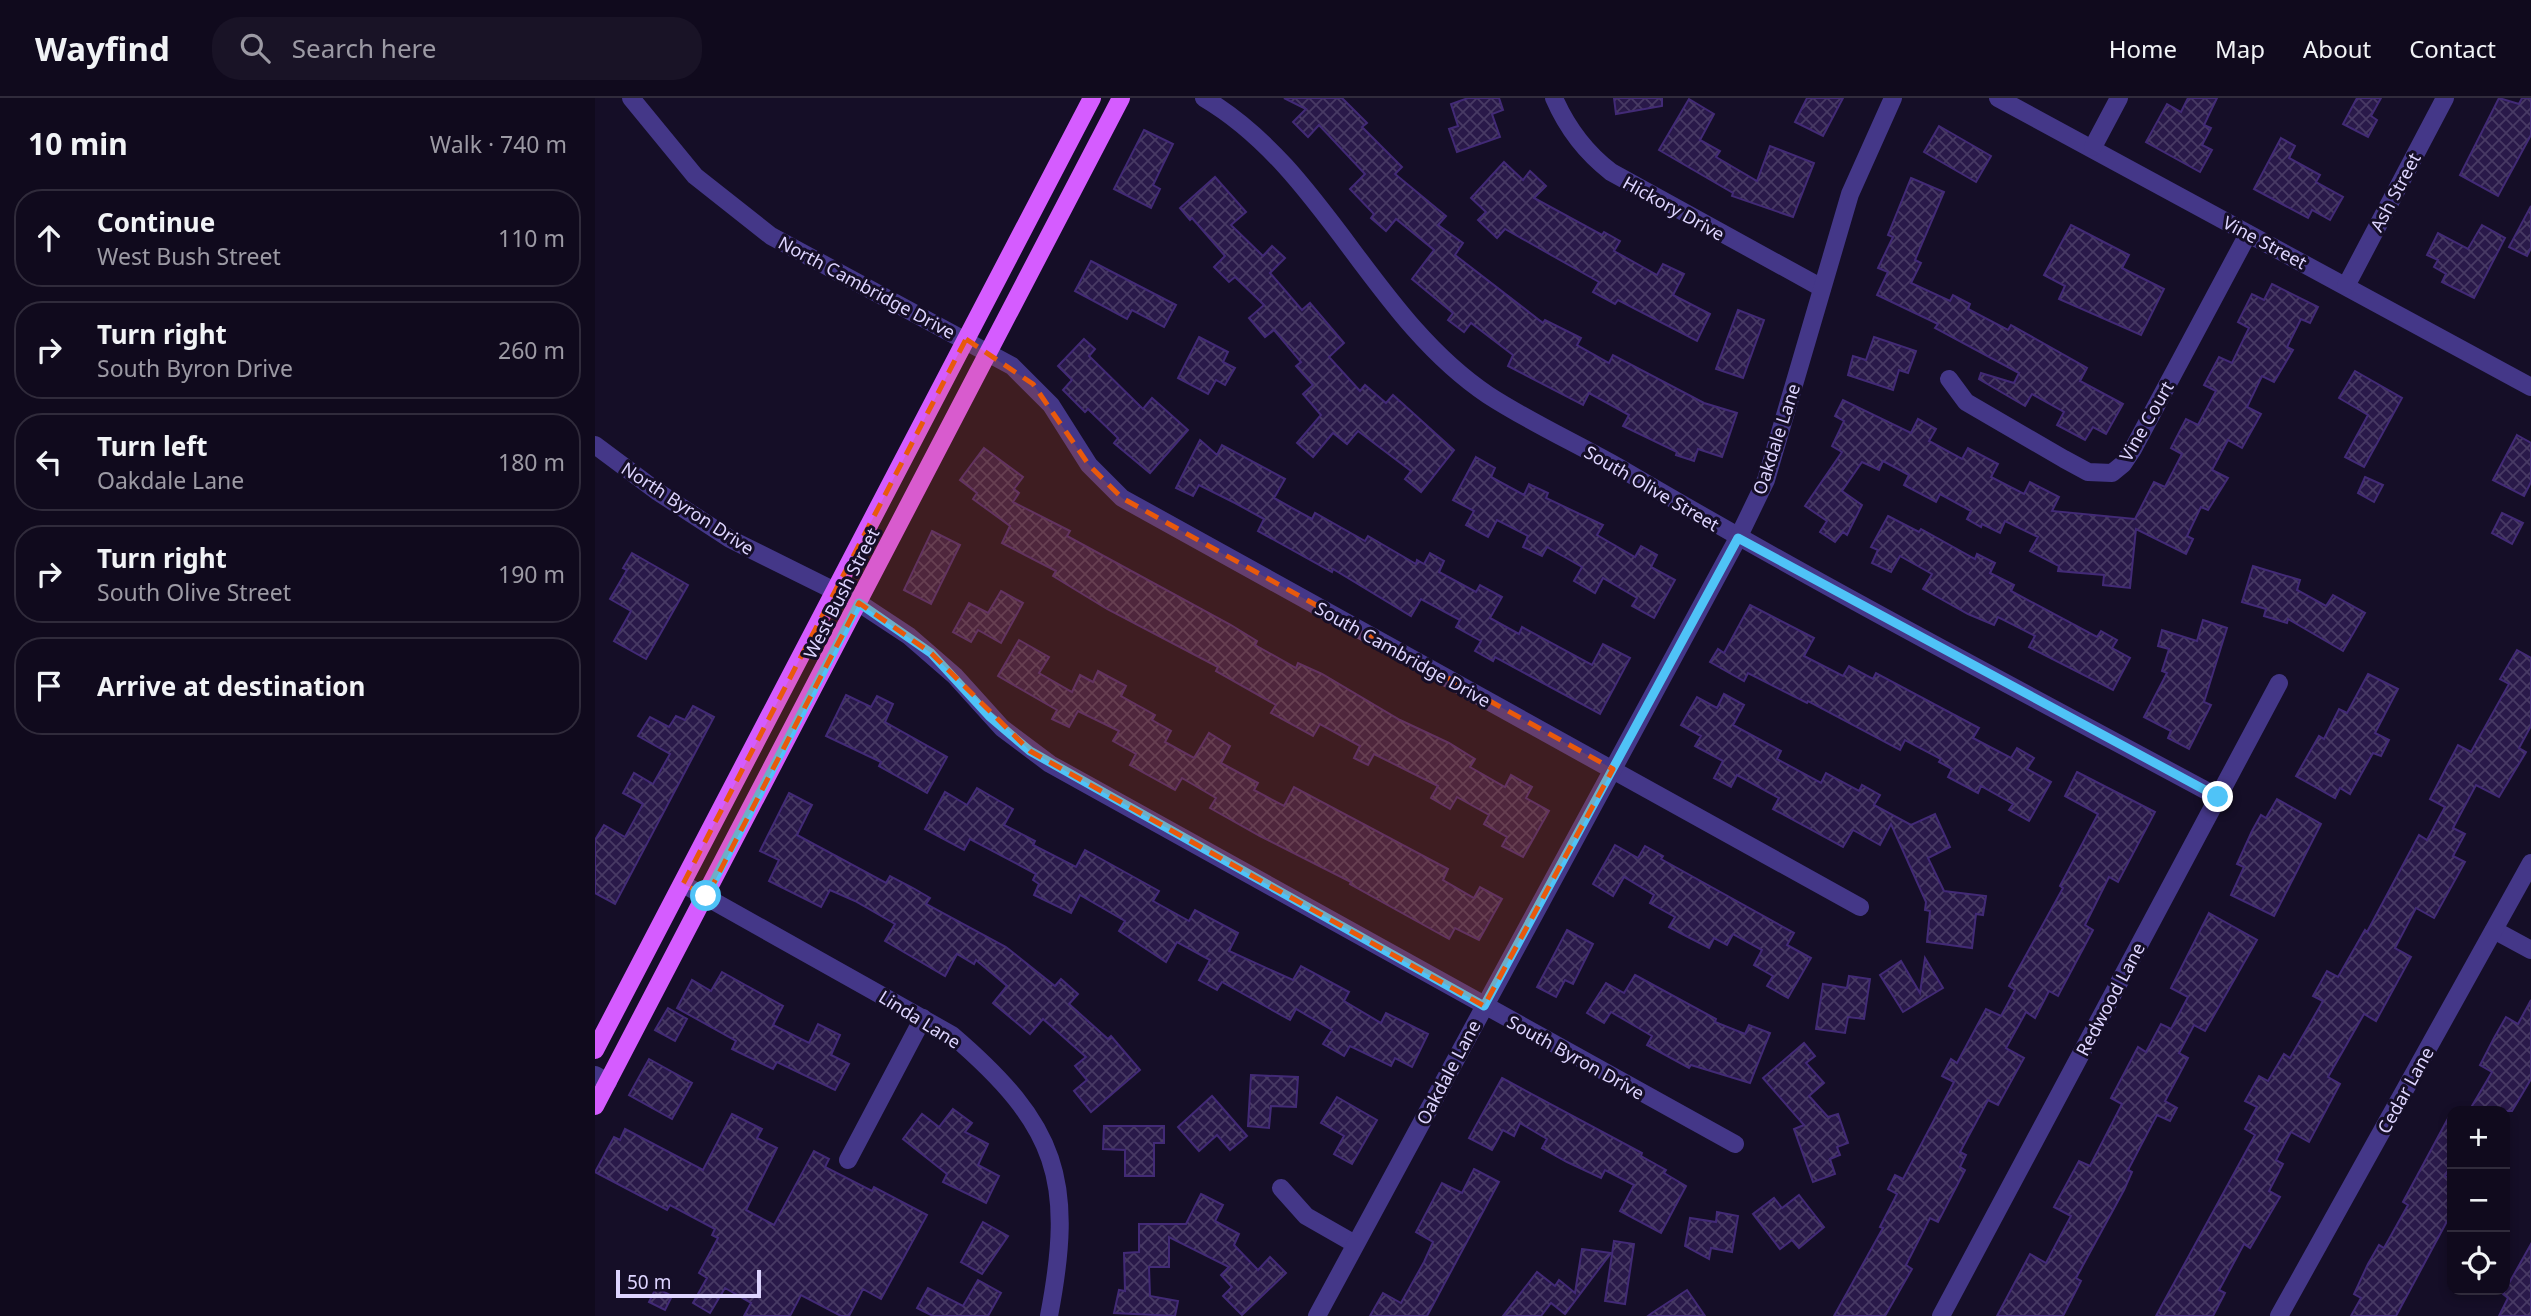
<!DOCTYPE html>
<meta charset="utf-8">
<style>
:root{--surface:#100a1d;--page:#191326;--text:#f1f3f6;--muted:#9c9aa4;--line:#302b3b}
body{margin:0;font-family:"Noto Sans",sans-serif;background:var(--page);color:var(--text)}
.controls{position:absolute;right:21px;bottom:21px;display:grid;overflow:hidden;border-radius:14px;box-shadow:0 4px 10px #0003}
.controls button{width:63px;height:63px;display:grid;place-items:center;padding:0;border:0;border-bottom:2px solid var(--line);background:var(--surface);color:var(--text);font:35px sans-serif}
.scale{position:absolute;left:21px;bottom:18px;width:145px;box-sizing:border-box;padding-left:7px;border:4px solid #ded5ff;border-top:0;font-size:19px;line-height:24px;white-space:nowrap;color:#ded5ff;-webkit-text-stroke:5px #150e27;paint-order:stroke}
.stop{position:absolute;width:21px;height:21px;margin:-16px;border:5px solid #4fc3f7;border-radius:50%;background:#fff}
.stop.end{background:#4fc3f7;border-color:#fff;box-shadow:0 2px 7px #0008}
.list{margin:0;padding:0;list-style:none}
h2{display:flex;justify-content:space-between;align-items:center;height:91px;margin:0;padding:0 28px;font-size:30px}
h2 small{font-size:23px;font-weight:400;color:var(--muted)}
.list li{display:grid;grid-template-columns:46px 1fr auto;gap:21px;align-items:center;box-sizing:border-box;height:98px;margin:0 14px 14px;padding:0 14px;border:2px solid var(--line);border-radius:28px}
.list b{display:block;font-size:26px;white-space:nowrap}
.list p{margin:0;font-size:23px;white-space:nowrap;color:var(--muted)}
.list em{font-size:23px;font-style:normal;color:var(--muted)}
.icon{flex:none;width:38px;height:38px;fill:none;stroke:currentColor;stroke-width:2;stroke-linecap:round;stroke-linejoin:round}
.map{position:relative;flex:none;width:1936px;height:1218px;overflow:hidden}
header{display:flex;align-items:center;gap:42px;box-sizing:border-box;height:98px;padding:0 35px;background:var(--surface);border-bottom:2px solid var(--line)}
header strong{font-size:33px}
nav{display:flex;gap:38px;margin-inline-start:auto;font-size:24px}
.search{width:490px;height:63px;background:var(--page);display:flex;align-items:center;gap:18px;box-sizing:border-box;padding:0 24px;border-radius:28px;color:var(--muted);font-size:26px}
main{display:flex}
aside{flex:1;background:var(--surface)}
.map>svg:first-child{display:block}
.building{fill:url(#building-cross-hatch);stroke:#422a76;stroke-width:2}
.lines{fill:none;stroke-linecap:round;stroke-linejoin:round}
.minor{stroke:#443788;stroke-width:18}
.major{stroke:#d55cff;stroke-width:18}
.route{stroke:#4fc3f7;stroke-width:9}
.marked{fill:#e8590c;fill-opacity:0.2;stroke:#e8590c;stroke-width:5;stroke-dasharray:14 9;stroke-linejoin:round}
.labels{text-anchor:middle;dominant-baseline:central;stroke-width:6;stroke-linejoin:round;paint-order:stroke}
.street-label{font-size:18px;fill:#ded5ff;stroke:#150e27}
</style>
<header>
<strong>Wayfind</strong>
<div class="search"><svg class="icon" aria-label="search" viewBox="0 0 24 24"><circle cx="10" cy="10" r="6"/><path d="M15 15l6 6"/></svg>Search here</div>
<nav><a>Home</a><a>Map</a><a>About</a><a>Contact</a></nav>
</header>
<main>
<aside>
<h2>10 min<small>Walk · 740 m</small></h2>
<ul class="list">
<li><svg class="icon" aria-label="ahead" viewBox="0 0 24 24"><path d="M12 20V5M6 11l6-6 6 6"/></svg><div><b>Continue</b><p>West Bush Street</p></div><em>110 m</em></li>
<li><svg class="icon" aria-label="right" viewBox="0 0 24 24"><path d="M7 20v-9h11M14 6l5 5-5 5"/></svg><div><b>Turn right</b><p>South Byron Drive</p></div><em>260 m</em></li>
<li><svg class="icon" aria-label="left" viewBox="0 0 24 24"><path d="M17 20v-9H6M10 6l-5 5 5 5"/></svg><div><b>Turn left</b><p>Oakdale Lane</p></div><em>180 m</em></li>
<li><svg class="icon" aria-label="right" viewBox="0 0 24 24"><path d="M7 20v-9h11M14 6l5 5-5 5"/></svg><div><b>Turn right</b><p>South Olive Street</p></div><em>190 m</em></li>
<li><svg class="icon" aria-label="arrive" viewBox="0 0 24 24"><path d="M6 21V4h12l-3 4 3 4H6"/></svg><div><b>Arrive at destination</b></div></li>
</ul>
</aside>
<div class="map">
<svg width="1936" height="1218" viewBox="0 0 1936 1218">
<defs>
<pattern id="building-cross-hatch" width="8" height="8" patternUnits="userSpaceOnUse" patternTransform="scale(1.75)"><rect width="8" height="8" fill="#291949"/><path d="M0 0l8 8M0 8l8-8" fill="none" stroke="#483a64"/></pattern>
</defs>
<rect width="100%" height="100%" fill="#150e27"/>
<!-- building -->
<g class="building">
<polygon points="689,0 747,0 772,25 767,29 807,69 800,76 851,118 843,127 868,145 860,157 948,225 950,222 986,240 982,247 1014,265 1018,257 1109,305 1142,315 1127,359 1103,351 1099,363 1081,357 1082,354 1028,328 1034,317 994,295 988,307 913,268 918,257 876,225 869,234 853,222 858,215 817,181 839,152 801,121 791,133 776,120 779,116 755,91 770,76 724,27 713,39 698,24 711,11"/>
<polygon points="873,0 904,0 908,12 897,16 905,39 862,54 854,31 863,28 856,6"/>
<polygon points="1019,0 1067,0 1067,8 1021,16"/>
<polygon points="1212,0 1248,0 1228,38 1200,24"/>
<polygon points="1593,0 1622,0 1609,27 1616,30 1607,47 1617,52 1605,74 1551,44 1572,6 1586,14"/>
<polygon points="1762,0 1786,0 1776,18 1782,22 1773,39 1748,26"/>
<polygon points="1904,0 1924,6 1927,0 1936,0 1936,37 1903,98 1865,77"/>
<polygon points="1094,1 1119,16 1105,42 1125,53 1121,59 1162,83 1175,48 1219,65 1198,119 1137,98 1138,95 1064,52"/>
<polygon points="1344,28 1396,58 1381,84 1329,54"/>
<polygon points="549,32 578,46 558,87 565,91 556,110 519,91"/>
<polygon points="1686,40 1700,48 1694,60 1725,77 1721,84 1748,99 1735,122 1717,112 1713,120 1659,91"/>
<polygon points="909,64 928,82 935,73 951,88 939,100 1007,137 1009,134 1025,143 1019,153 1062,177 1068,166 1089,176 1078,197 1115,216 1102,243 1023,202 1020,206 998,194 1004,184 910,131 902,140 883,122 891,114 876,100"/>
<polygon points="620,79 651,114 636,127 668,158 677,148 690,160 675,175 707,212 715,205 749,245 734,259 765,293 770,287 791,305 798,297 859,352 826,394 810,381 816,373 763,333 752,346 738,335 718,359 702,345 726,317 708,296 718,287 701,268 706,264 679,232 670,239 654,220 669,207 640,179 634,184 619,169 630,158 597,120 595,122 585,110"/>
<polygon points="1316,80 1349,94 1320,162 1326,165 1316,185 1355,203 1358,197 1375,206 1373,211 1413,232 1416,227 1492,270 1485,283 1528,306 1511,336 1498,329 1490,342 1462,327 1469,314 1437,296 1430,308 1384,281 1386,275 1419,285 1424,275 1340,230 1343,226 1282,197 1293,174 1283,170 1298,139 1293,137"/>
<polygon points="1936,108 1936,150 1932,158 1914,149"/>
<polygon points="1476,127 1534,157 1527,170 1569,191 1546,237 1464,201 1470,188 1449,177"/>
<polygon points="1887,127 1910,140 1879,200 1847,184 1851,176 1839,169 1843,162 1832,157 1843,135 1873,151"/>
<polygon points="496,163 581,207 569,229 537,212 532,221 480,193"/>
<polygon points="1677,186 1723,209 1715,225 1706,221 1692,249 1698,252 1679,284 1667,278 1652,309 1666,316 1647,350 1633,342 1617,372 1633,380 1613,412 1606,409 1592,438 1598,441 1591,456 1541,431 1535,490 1508,487 1509,477 1463,473 1464,468 1435,453 1443,439 1410,423 1405,435 1387,426 1386,429 1372,421 1376,413 1345,396 1341,404 1309,387 1314,377 1288,363 1284,372 1267,364 1247,393 1267,407 1252,437 1248,434 1240,444 1225,434 1232,423 1210,408 1247,354 1237,348 1249,323 1240,318 1248,302 1316,335 1323,321 1341,331 1334,343 1367,361 1373,350 1403,366 1396,379 1429,396 1435,384 1464,399 1457,413 1540,421 1559,384 1570,389 1587,356 1576,350 1591,321 1603,327 1621,293 1609,287 1624,259 1637,265 1654,230 1643,224 1657,196 1669,202"/>
<polygon points="1143,212 1169,222 1148,280 1121,271"/>
<polygon points="604,239 633,254 628,264 640,270 630,287 621,282 613,296 583,280"/>
<polygon points="1279,239 1321,253 1313,275 1304,272 1298,292 1253,277 1258,258 1271,262"/>
<polygon points="489,241 500,251 494,258 548,311 557,300 593,332 555,375 519,345 523,340 493,311 490,314 468,292 477,282 463,268"/>
<polygon points="1760,273 1807,300 1769,369 1750,359 1773,317 1744,300"/>
<polygon points="1922,337 1936,345 1936,384 1929,398 1898,382"/>
<polygon points="605,342 622,357 627,347 690,381 679,400 717,421 720,415 770,443 773,438 821,466 822,462 829,466 835,455 849,463 844,474 881,494 885,487 907,499 895,520 924,536 927,529 997,567 1008,546 1035,560 1005,616 900,559 898,563 880,553 886,543 861,529 865,522 826,501 816,518 738,471 737,474 663,433 669,421 640,405 604,387 598,398 581,390"/>
<polygon points="389,350 428,379 419,391 424,395 418,404 475,433 472,438 636,527 662,543 660,547 701,570 703,565 727,576 805,622 854,645 880,661 875,669 910,689 916,677 937,689 931,700 954,713 928,759 907,748 912,739 889,726 894,717 862,699 855,711 836,700 843,688 779,656 773,667 759,660 765,648 725,626 718,638 676,615 681,607 621,573 623,569 512,511 458,478 461,473 407,445 415,428 378,401 382,395 365,382"/>
<polygon points="881,359 900,370 896,379 929,397 934,386 953,395 951,400 1008,427 1002,437 1040,459 1046,448 1062,457 1056,469 1080,482 1059,520 1037,508 1042,500 1008,480 1000,495 979,483 987,469 952,449 947,458 928,449 933,438 902,422 893,439 871,427 879,413 858,402"/>
<polygon points="1770,379 1788,387 1779,404 1763,395"/>
<polygon points="1907,415 1928,425 1917,446 1897,435"/>
<polygon points="1293,418 1324,434 1326,431 1380,461 1382,456 1400,465 1395,475 1419,487 1416,493 1502,539 1506,533 1522,542 1517,550 1535,560 1518,592 1434,549 1440,538 1403,519 1399,527 1373,516 1328,491 1337,476 1305,458 1296,474 1277,465 1283,452 1276,449"/>
<polygon points="337,433 365,447 336,506 309,492"/>
<polygon points="37,455 93,487 51,561 19,543 36,513 15,501 32,472 28,470"/>
<polygon points="1658,468 1705,482 1702,492 1731,508 1738,497 1770,515 1748,553 1693,521 1692,525 1669,518 1671,511 1647,504"/>
<polygon points="406,493 428,505 406,545 383,532 376,544 358,534 374,505 393,515"/>
<polygon points="1155,507 1219,540 1209,558 1248,578 1254,568 1278,581 1281,575 1384,630 1378,640 1416,660 1422,650 1439,660 1432,671 1456,684 1434,723 1414,712 1418,706 1386,688 1383,695 1353,679 1357,671 1344,664 1346,661 1310,642 1305,652 1213,603 1212,605 1153,575 1149,583 1115,564 1123,551 1129,555"/>
<polygon points="1608,522 1632,530 1609,604 1616,607 1594,651 1573,640 1576,633 1549,619 1572,575 1567,573 1574,551 1563,548 1567,532 1602,543"/>
<polygon points="424,542 454,559 444,575 477,594 485,577 498,584 503,573 531,588 526,598 560,617 557,622 576,633 570,644 599,660 614,635 635,648 626,665 663,685 659,692 689,708 699,689 853,771 848,782 879,800 885,789 907,801 884,842 860,830 854,841 755,786 756,784 665,738 615,710 621,700 587,680 580,692 535,667 541,656 518,643 524,633 483,613 474,629 457,621 462,612 403,578"/>
<polygon points="1922,552 1936,560 1936,628 1924,650 1931,654 1904,699 1881,687 1858,730 1870,736 1858,758 1870,764 1839,820 1821,810 1800,850 1816,859 1781,923 1769,916 1733,979 1745,986 1714,1044 1696,1034 1681,1062 1688,1066 1674,1093 1685,1099 1655,1150 1649,1146 1624,1192 1630,1195 1618,1218 1561,1218 1660,1037 1650,1031 1662,1009 1650,1003 1664,978 1673,983 1689,956 1695,960 1728,903 1718,898 1732,873 1743,879 1770,832 1772,834 1824,737 1832,742 1850,709 1835,701 1863,647 1876,654 1914,586 1905,581"/>
<polygon points="1773,576 1803,591 1780,635 1794,642 1786,658 1778,655 1755,696 1745,690 1740,700 1701,678 1724,638 1729,641 1744,611 1752,615"/>
<polygon points="1129,596 1149,607 1138,627 1186,653 1182,661 1226,685 1231,675 1264,693 1267,687 1285,697 1279,707 1316,727 1340,716 1355,749 1333,760 1349,793 1391,798 1388,817 1381,816 1377,850 1332,844 1335,813 1330,812 1331,804 1296,726 1285,747 1258,732 1248,749 1178,711 1184,700 1142,677 1136,689 1119,680 1128,663 1100,648 1106,638 1086,627 1102,599 1122,610"/>
<polygon points="251,597 276,609 282,598 298,606 290,624 352,659 332,695 284,668 286,664 231,638"/>
<polygon points="98,608 119,619 20,806 0,795 0,742 9,727 30,739 48,706 28,695 39,675 58,686 75,656 43,638 55,619 74,629 81,618 90,622"/>
<polygon points="1482,674 1560,714 1523,784 1514,779 1490,827 1498,832 1463,898 1454,893 1440,920 1431,914 1411,950 1429,960 1403,1007 1393,1002 1365,1054 1371,1057 1365,1069 1370,1072 1343,1124 1335,1120 1311,1167 1317,1171 1290,1218 1239,1218 1288,1130 1285,1129 1302,1096 1293,1091 1300,1077 1308,1081 1359,984 1347,978 1356,961 1362,965 1391,911 1406,918 1420,892 1414,888 1468,790 1465,788 1503,716 1470,698"/>
<polygon points="382,690 418,711 409,727 440,743 438,747 481,769 490,752 564,793 558,803 594,823 600,812 643,835 634,853 698,882 706,868 754,894 749,903 786,925 791,915 833,936 817,969 800,960 796,968 755,948 749,958 728,946 737,932 701,911 695,922 627,884 622,892 604,882 615,862 582,844 571,864 524,833 530,823 485,797 476,815 439,797 444,786 438,782 441,776 375,741 369,752 330,731 350,694 372,707"/>
<polygon points="194,695 217,707 202,737 291,785 295,778 318,790 335,800 331,806 411,849 460,888 466,881 483,896 474,906 513,941 516,938 545,972 496,1014 479,993 492,982 480,968 491,959 448,921 435,936 398,905 412,888 381,862 379,866 362,856 350,878 290,843 300,826 260,803 235,792 226,809 174,783 184,762 165,753"/>
<polygon points="1682,701 1726,726 1679,818 1636,797 1649,769 1642,766 1657,733 1666,717 1671,720"/>
<polygon points="1020,747 1043,760 1050,748 1068,758 1066,761 1199,835 1192,847 1216,860 1193,900 1172,888 1178,878 1159,867 1167,852 1138,836 1132,847 1119,840 1114,850 1091,838 1074,829 1080,819 1055,805 1059,797 1029,779 1018,798 998,786"/>
<polygon points="1614,815 1662,842 1610,933 1599,927 1584,955 1593,960 1570,1003 1582,1010 1575,1023 1562,1017 1533,1072 1537,1074 1529,1092 1481,1180 1486,1183 1468,1218 1402,1218 1435,1156 1451,1165 1476,1118 1459,1109 1484,1063 1495,1068 1527,1006 1516,1000 1543,949 1551,954 1566,926 1576,931 1593,899 1576,890"/>
<polygon points="972,832 998,846 978,886 970,882 961,899 942,889"/>
<polygon points="1330,860 1348,890 1308,914 1285,877 1306,863 1325,895"/>
<polygon points="127,874 188,908 178,927 214,945 223,926 245,937 236,957 254,966 240,992 182,964 178,971 137,951 141,943 82,910 97,882 116,893"/>
<polygon points="1040,877 1121,921 1120,924 1150,936 1154,927 1175,935 1155,985 1096,967 1094,970 1052,947 1057,938 1016,914 1009,925 992,915 1011,885 1029,895"/>
<polygon points="1254,878 1275,881 1269,921 1253,919 1250,935 1221,931 1228,886 1252,890"/>
<polygon points="1936,902 1936,981 1917,1013 1874,1013 1897,974 1885,967 1899,940 1911,919 1923,926"/>
<polygon points="73,910 92,921 80,943 60,932"/>
<polygon points="1209,945 1220,958 1211,965 1229,985 1214,998 1233,1019 1243,1016 1253,1045 1242,1049 1245,1057 1235,1061 1240,1076 1218,1084 1199,1031 1209,1027 1168,980"/>
<polygon points="54,961 97,985 77,1021 34,997"/>
<polygon points="656,977 703,979 701,1009 676,1008 674,1030 653,1028"/>
<polygon points="907,980 1047,1055 1046,1058 1071,1072 1069,1075 1091,1088 1066,1135 1025,1113 1039,1087 1010,1072 1006,1080 972,1064 947,1050 952,1041 925,1025 919,1038 908,1032 897,1052 874,1040"/>
<polygon points="617,998 652,1038 635,1052 622,1037 604,1053 583,1029"/>
<polygon points="742,999 782,1022 757,1066 739,1056 749,1038 726,1025"/>
<polygon points="358,1011 377,1025 370,1034 393,1046 383,1067 404,1078 391,1105 348,1084 352,1076 308,1041 327,1016 344,1029"/>
<polygon points="1857,1013 1857,1065 1850,1078 1857,1082 1857,1114 1801,1218 1756,1218 1766,1200 1759,1196 1773,1166 1784,1147 1789,1150 1813,1107 1808,1104"/>
<polygon points="137,1016 167,1031 162,1040 182,1050 151,1112 179,1127 219,1053 234,1061 230,1069 277,1093 279,1089 332,1117 286,1201 268,1191 254,1218 246,1218 206,1197 195,1218 149,1218 156,1205 130,1190 115,1215 98,1205 112,1180 104,1175 123,1140 117,1137 120,1131 75,1107 72,1112 0,1074 19,1039 25,1042 30,1031 108,1072"/>
<polygon points="509,1028 569,1028 569,1045 559,1045 559,1078 530,1078 530,1052 508,1051"/>
<polygon points="879,1071 904,1084 832,1218 775,1218 788,1195 806,1205 829,1164 838,1144 821,1134 847,1085 867,1095"/>
<polygon points="606,1096 628,1107 620,1123 644,1136 639,1147 663,1172 675,1159 691,1175 647,1217 628,1198 637,1189 626,1177 634,1169 574,1139 574,1169 554,1169 555,1198 583,1203 580,1218 519,1215 524,1192 530,1193 529,1155 544,1154 544,1126 591,1126"/>
<polygon points="1204,1097 1229,1129 1204,1150 1197,1142 1185,1151 1158,1116 1179,1100 1187,1110"/>
<polygon points="1122,1114 1143,1118 1137,1154 1116,1150 1114,1161 1090,1148 1095,1120 1121,1124"/>
<polygon points="388,1124 413,1138 387,1176 366,1164"/>
<polygon points="1019,1143 1039,1146 1030,1206 1010,1203"/>
<polygon points="1936,1146 1936,1218 1904,1218 1913,1200 1908,1196"/>
<polygon points="987,1151 1016,1155 970,1216 956,1205 946,1218 908,1218 942,1174 960,1188 964,1182 980,1195"/>
<polygon points="383,1182 406,1195 393,1218 338,1218 322,1210 333,1190 368,1208"/>
<polygon points="61,1190 77,1198 70,1212 54,1204"/>
<polygon points="1092,1192 1110,1218 1053,1218 1057,1215"/>
</g>
<g class="lines">
<!-- minor -->
<g class="minor">
<polyline points="36,0 100,78 176,138 417,268 456,307 494,367 527,400 1265,809"/>
<path d="M609 0C729 71 777 219 893 297 936 325 985 347 1030 373 1224 487 1424 592 1623 699"/>
<path d="M959 0C972 30 990 54 1016 74L1227 190"/>
<polyline points="1403,0 1936,289"/>
<polyline points="1498,49 1524,0"/>
<polyline points="1751,188 1850,0"/>
<polyline points="1354,281 1371,304 1469,361 1493,374 1517,375 1528,366 1538,351 1653,136"/>
<polyline points="0,347 63,394 135,441 264,505 314,538 360,578 407,630 455,666 1140,1046"/>
<path d="M88 786 357 937C463 1028 480 1082 454 1218"/>
<polyline points="1899,832 1936,852"/>
<polyline points="0,977 13,984"/>
<polyline points="253,1062 328,920"/>
<polyline points="686,1090 711,1118 760,1146"/>
<polyline points="722,1218 1143,440 1171,382 1255,96 1298,0"/>
<polyline points="1346,1218 1684,585"/>
<polyline points="1684,1218 1936,765"/>
</g>
<!-- major -->
<g class="major">
<polyline points="0,952 497,0"/>
<polyline points="0,1008 526,0"/>
</g>
</g>
<g class="lines">
<!-- route -->
<polyline class="route" points="111,798 264,505 336,555 394,618 435,653 889,908 1143,440 1623,699"/>
</g>
<!-- marked area -->
<path class="marked" d="M371 241 438 286 494 367 527 400 1018 671 889 908 435 653 336 555 264 505 112 798 88 786Z"/>
<g class="labels">
<!-- street labels -->
<g class="street-label">
<text transform="translate(1800 94) rotate(-62)">Ash Street</text>
<text transform="translate(1079 110) rotate(29)">Hickory Drive</text>
<text transform="translate(1670 144) rotate(28)">Vine Street</text>
<text transform="translate(272 189) rotate(28)">North Cambridge Drive</text>
<text transform="translate(1551 323) rotate(-60)">Vine Court</text>
<text transform="translate(1181 341) rotate(-72)">Oakdale Lane</text>
<text transform="translate(1057 390) rotate(30)">South Olive Street</text>
<text transform="translate(93 410) rotate(33)">North Byron Drive</text>
<text transform="translate(246 495) rotate(-63)">West Bush Street</text>
<text transform="translate(808 556) rotate(29)">South Cambridge Drive</text>
<text transform="translate(1515 901) rotate(-62)">Redwood Lane</text>
<text transform="translate(325 921) rotate(32)">Linda Lane</text>
<text transform="translate(981 959) rotate(29)">South Byron Drive</text>
<text transform="translate(853 974) rotate(-62)">Oakdale Lane</text>
<text transform="translate(1810 992) rotate(-61)">Cedar Lane</text>
</g>
</g>
</svg>
<div class="controls">
<button>+</button>
<button>−</button>
<button><svg class="icon" aria-label="locate" viewBox="0 0 24 24"><circle cx="12" cy="12" r="6"/><path d="M12 2v4M12 18v4M2 12h4M18 12h4"/></svg></button>
</div>
<div class="scale">50 m</div>
<div class="stop" style="left:111px;top:798px"></div>
<div class="stop end" style="left:1623px;top:699px"></div>
</div>
</main>
